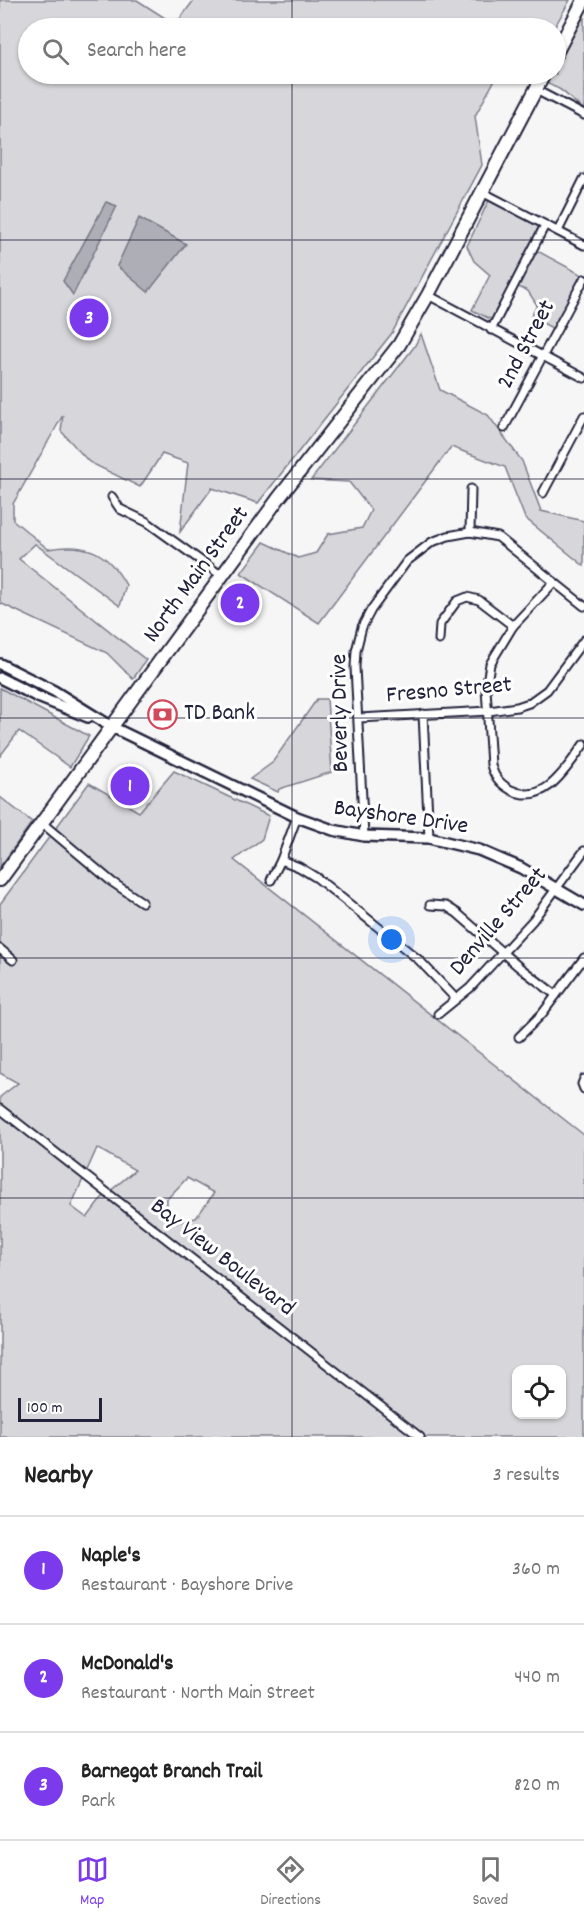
<!DOCTYPE html>
<meta charset="utf-8">
<style>
:root{--surface:#fff;--page:#f6f6f6;--text:#222;--muted:#767676;--line:#e0e0e0;--accent:#7c3aed}
body{margin:0;font-family:Dekko,sans-serif;background:var(--page);color:var(--text)}
.controls{position:absolute;right:18px;bottom:18px;display:grid;overflow:hidden;border-radius:12px;box-shadow:0 2px 4px #0004}
.controls button{width:54px;height:54px;display:grid;place-items:center;padding:0;border:0;border-bottom:2px solid var(--line);background:var(--surface);color:var(--text);font:30px sans-serif}
.scale{position:absolute;left:18px;bottom:15px;width:84px;box-sizing:border-box;padding-left:6px;border:3px solid #22223b;border-top:0;font-size:16px;line-height:21px;white-space:nowrap;color:#22223b;-webkit-text-stroke:4px #fff;paint-order:stroke}
.you{position:absolute;left:392px;top:940px;width:21px;height:21px;margin:-15px;border:4px solid #fff;border-radius:50%;background:#1a73e8;box-shadow:0 0 0 9px #1a73e833}
.badge{display:grid;place-items:center;width:39px;height:39px;border-radius:50%;background:var(--accent);color:#fff;font-size:20px;font-weight:700}
.pin{position:absolute;translate:-50% -50%;border:3px solid #fff;box-shadow:0 2px 6px #0006}
.list{margin:0;padding:0;list-style:none}
h2{display:flex;justify-content:space-between;align-items:center;height:78px;margin:0;padding:0 24px;font-size:26px}
h2 small{font-size:20px;font-weight:400;color:var(--muted)}
.list li{display:grid;grid-template-columns:39px 1fr auto;gap:18px;align-items:center;box-sizing:border-box;height:108px;padding:0 24px;border-top:2px solid var(--line)}
.list b{display:block;font-size:22px;white-space:nowrap}
.list p{margin:0;font-size:20px;white-space:nowrap;color:var(--muted)}
.list em{font-size:20px;font-style:normal;color:var(--muted)}
.icon{flex:none;width:33px;height:33px;fill:none;stroke:currentColor;stroke-width:2;stroke-linecap:round;stroke-linejoin:round}
.map{position:relative;flex:none;width:584px;height:1437px;overflow:hidden}
.search{position:absolute;background:var(--surface);box-shadow:0 2px 4px #0004;left:18px;right:18px;top:18px;height:66px;display:flex;align-items:center;gap:15px;box-sizing:border-box;padding:0 21px;border-radius:33px;color:var(--muted);font-size:22px}
.sheet{height:402px;background:var(--surface)}
nav{display:flex;justify-content:space-around;align-items:center;box-sizing:border-box;height:84px;border-top:2px solid var(--line);background:var(--surface);font-size:16px;color:var(--muted)}
nav a{display:grid;justify-items:center;gap:3px}
nav .on{color:var(--accent)}
.map>svg:first-child{display:block}
.green{fill:#d7d7db;stroke:#7c7c8b;stroke-width:1.5;fill-rule:evenodd}
.water{fill:#aeaeb7;stroke:#767685;stroke-width:1.5}
.lines{fill:none;stroke-linecap:round;stroke-linejoin:round}
.street-casing{stroke:#22223b;stroke-width:11}
.secondary-casing{stroke:#22223b;stroke-width:14}
.highway-casing{stroke:#22223b;stroke-width:16}
.street{stroke:#fff;stroke-width:7}
.secondary{stroke:#fff;stroke-width:9}
.highway{stroke:#fff;stroke-width:12}
.grid{fill:none;stroke:#22223b;stroke-width:1.5;stroke-opacity:0.55}
.labels{text-anchor:middle;dominant-baseline:central;stroke-width:6;stroke-linejoin:round;paint-order:stroke}
.street-label{font-size:24px;fill:#22223b;stroke:#fff}
.poi-label{font-size:24px;fill:#22223b;stroke:#fff;text-anchor:start}
</style>
<div class="map">
<svg width="584" height="1437" viewBox="0 0 584 1437">
<rect width="100%" height="100%" fill="#f6f6f7"/>
<filter id="ink" filterUnits="userSpaceOnUse"><feTurbulence type="fractalNoise" baseFrequency=".0167" numOctaves="2"/><feDisplacementMap in="SourceGraphic" scale="12" xChannelSelector="R" yChannelSelector="G"/><feConvolveMatrix kernelMatrix="1 2 1 2 8 2 1 2 1" color-interpolation-filters="sRGB"/></filter>
<g filter="url(#ink)">
<!-- green -->
<g class="green">
<path d="M0 0H137L168 20H179L194 0H570L554 28H28V74H498L475 116 482 165 392 333 258 503 212 488 180 532 188 463 162 454 140 487 89 462 61 431 63 415 13 504V520L48 549C86 542 107 551 126 585L120 606 35 544 19 559 146 660 133 679 107 653 0 603Z"/>
<path d="M584 14V109C574 104 568 94 559 89 554 86 551 87 546 82L551 74H556V65Z"/>
<polygon points="489,200 540,227 530,247 584,276 554,329 531,317 537,305 528,291 511,284 492,320 472,310 490,275 474,261 467,246"/>
<polygon points="421,334 440,390 488,415 522,461 541,511 584,521 584,566 525,518 505,467 451,447 319,623 241,573 264,542 298,558 316,553 328,534 362,528 371,510 349,482 311,480 414,347"/>
<polygon points="0,688 89,736 70,767 19,731 0,756"/>
<polygon points="317,699 327,699 332,772 279,789 278,792 250,779 272,763"/>
<path d="M174 771 269 816 262 839 234 860 584 1135V1437H0V1097L18 1083 0 1073V904L89 783 139 812ZM97 1148 135 1170 102 1198 87 1218 71 1206ZM187 1178 214 1193 196 1218 167 1224V1199ZM516 1370H562V1414H516Z"/>
<polygon points="0,797 32,822 0,867"/>
</g>
<!-- water -->
<g class="water">
<polygon points="106,202 117,206 73,295 63,281"/>
<polygon points="139,218 186,244 148,292 117,266"/>
</g>
<g class="lines">
<defs>
<g id="street">
<polyline points="536,90 584,115"/>
<polyline points="482,192 584,245"/>
<polyline points="558,231 584,179"/>
<polyline points="428,295 584,378"/>
<polyline points="491,330 545,225"/>
<polyline points="504,428 584,279"/>
<polyline points="543,493 584,416"/>
<polyline points="112,497 120,509 147,522 222,576"/>
<polyline points="470,532 471,489"/>
<path d="M554 582 513 626 490 664 486 689 491 765C494 777 500 784 511 790 545 807 567 767 584 744"/>
<polyline points="439,640 440,624 457,601 467,597 479,600 513,626"/>
<polyline points="423,714 429,838"/>
<polyline points="359,718 489,711 517,707 529,703 547,690 584,640"/>
<polyline points="42,823 112,882 142,902"/>
<polyline points="364,836 355,667 356,651 362,627 371,610 407,561 432,542 448,536 470,532 498,537 584,606"/>
<polyline points="281,860 299,867 317,878 419,960 456,999"/>
<polyline points="271,880 281,860 297,817"/>
<polyline points="430,905 446,906 457,913 519,967 556,995"/>
<polyline points="0,949 13,960"/>
<polyline points="438,1014 470,988 533,920 584,851"/>
<polyline points="519,1037 542,1014 584,958"/>
<polyline points="584,1079 582,1084 584,1089"/>
<polyline points="0,1109 420,1437"/>
</g>
<g id="secondary">
<polyline points="0,664 54,691 112,727 297,817 333,830 364,836 429,838 479,850 521,868 584,905"/>
<polyline points="0,678 38,697 88,717"/>
</g>
<g id="highway">
<polyline points="556,53 584,0"/>
<polyline points="0,880 278,499 399,345 428,295 544,74"/>
</g>
</defs>
<!-- street casing -->
<use href="#street" class="street-casing"/>
<!-- secondary casing -->
<use href="#secondary" class="secondary-casing"/>
<!-- highway casing -->
<use href="#highway" class="highway-casing"/>
<!-- street -->
<use href="#street" class="street"/>
<!-- secondary -->
<use href="#secondary" class="secondary"/>
<!-- highway -->
<use href="#highway" class="highway"/>
</g>
</g>
<!-- grid -->
<path class="grid" d="M292 0V28M292 74V1437M0 240H584M0 479H584M0 718H584M0 958H584M0 1198H584"/>
<!-- icons -->
<defs>
<symbol id="bank-ring" viewBox="-11 -11 22 22"><circle r="9.5" fill="#fff" stroke="#d1495b" stroke-width="1.5"/><path d="M-6-4H6V4H-6ZM0-2.3a2.3 2.3 0 1 0 0 4.6a2.3 2.3 0 1 0 0-4.6Z" fill="#d1495b"/></symbol>
</defs>
<g fill-rule="evenodd">
<use href="#bank-ring" x="146" y="698" width="33" height="33"/>
</g>
<g class="labels">
<!-- street labels -->
<g class="street-label">
<text transform="translate(527 345) rotate(-62)">2nd Street</text>
<text transform="translate(197 575) rotate(-54)">North Main Street</text>
<text transform="translate(449 691) rotate(-5)">Fresno Street</text>
<text transform="translate(341 713) rotate(-91)">Beverly Drive</text>
<text transform="translate(401 818) rotate(8)">Bayshore Drive</text>
<text transform="translate(499 922) rotate(-49)">Denville Street</text>
<text transform="translate(222 1258) rotate(38)">Bay View Boulevard</text>
</g>
<!-- poi labels -->
<g class="poi-label">
<text x="184" y="714">TD Bank</text>
</g>
</g>
</svg>
<div class="controls">
<button><svg class="icon" aria-label="locate" viewBox="0 0 24 24"><circle cx="12" cy="12" r="6"/><path d="M12 2v4M12 18v4M2 12h4M18 12h4"/></svg></button>
</div>
<div class="scale">100 m</div>
<div class="you"></div>
<div class="pin badge" style="left:130px;top:786px">1</div>
<div class="pin badge" style="left:240px;top:603px">2</div>
<div class="pin badge" style="left:89px;top:318px">3</div>
<div class="search"><svg class="icon" aria-label="search" viewBox="0 0 24 24"><circle cx="10" cy="10" r="6"/><path d="M15 15l6 6"/></svg>Search here</div>
</div>
<section class="sheet">
<h2>Nearby<small>3 results</small></h2>
<ul class="list">
<li><span class="badge">1</span><div><b>Naple's</b><p>Restaurant · Bayshore Drive</p></div><em>360 m</em></li>
<li><span class="badge">2</span><div><b>McDonald's</b><p>Restaurant · North Main Street</p></div><em>440 m</em></li>
<li><span class="badge">3</span><div><b>Barnegat Branch Trail</b><p>Park</p></div><em>820 m</em></li>
</ul>
</section>
<nav>
<a class="on"><svg class="icon" aria-label="map" viewBox="0 0 24 24"><path d="M3 6l6-2 6 2 6-2v14l-6 2-6-2-6 2zM9 4v14M15 6v14"/></svg>Map</a>
<a><svg class="icon" aria-label="directions" viewBox="0 0 24 24"><path d="M12 3l9 9-9 9-9-9zM9 14v-3h6M13 9l2 2-2 2"/></svg>Directions</a>
<a><svg class="icon" aria-label="saved" viewBox="0 0 24 24"><path d="M7 4h10v16l-5-4-5 4z"/></svg>Saved</a>
</nav>
